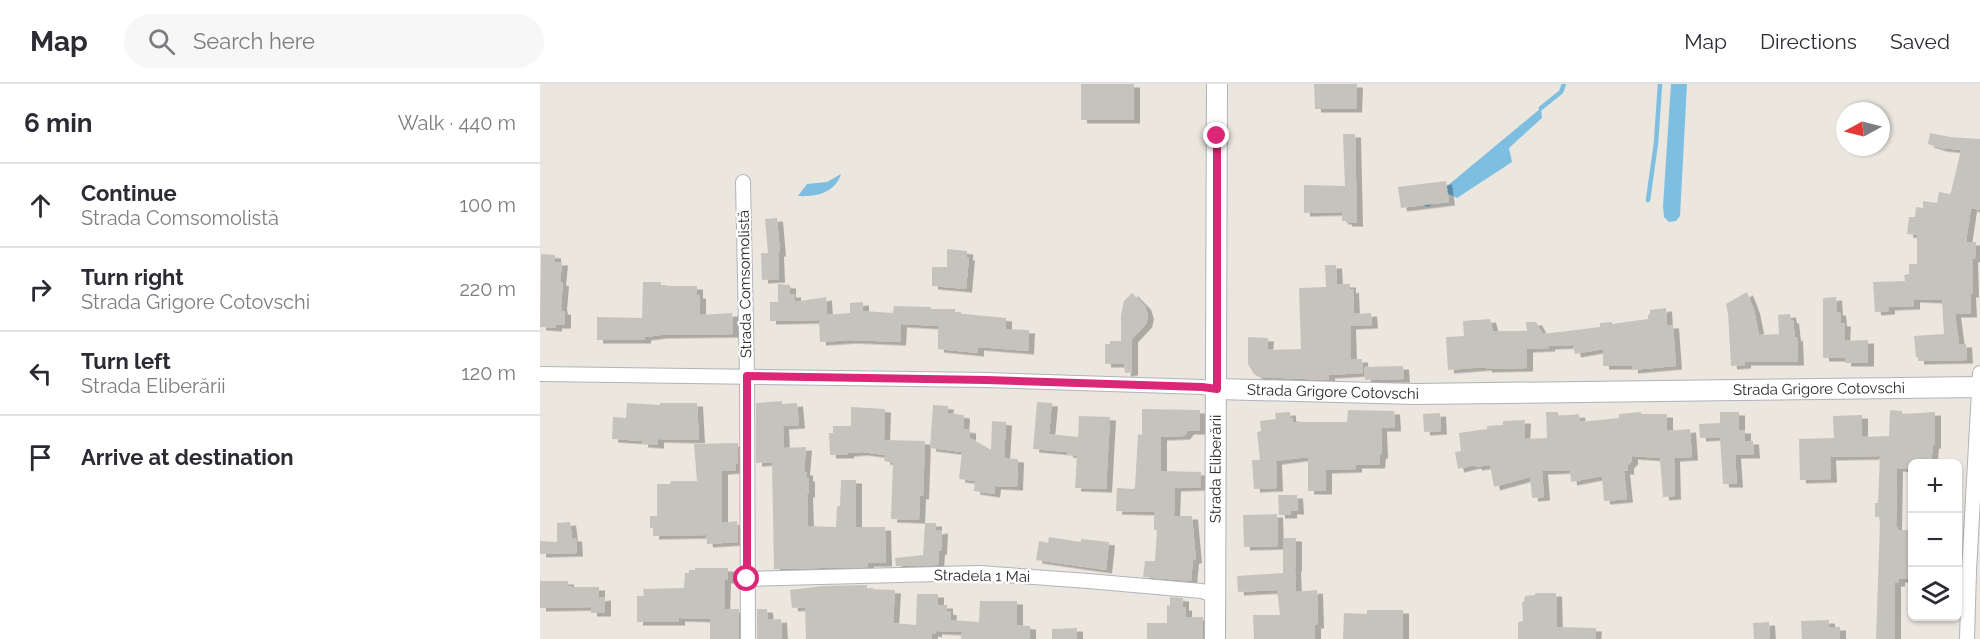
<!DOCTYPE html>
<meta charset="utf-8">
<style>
:root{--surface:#fff;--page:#f7f7f7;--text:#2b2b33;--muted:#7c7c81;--line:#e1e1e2}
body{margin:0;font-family:Raleway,sans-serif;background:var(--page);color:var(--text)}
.controls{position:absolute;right:18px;bottom:18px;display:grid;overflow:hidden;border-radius:9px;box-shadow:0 2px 4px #0004}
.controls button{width:54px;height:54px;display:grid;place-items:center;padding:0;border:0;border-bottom:2px solid var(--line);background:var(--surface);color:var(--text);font:30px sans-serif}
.compass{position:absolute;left:1296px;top:18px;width:54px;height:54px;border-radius:50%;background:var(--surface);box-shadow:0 2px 4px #0004;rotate:263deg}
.stop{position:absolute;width:18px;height:18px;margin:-14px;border:4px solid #db2777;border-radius:50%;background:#fff}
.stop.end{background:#db2777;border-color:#fff;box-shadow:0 2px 6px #0008}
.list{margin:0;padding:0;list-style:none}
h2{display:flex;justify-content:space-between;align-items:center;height:78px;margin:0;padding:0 24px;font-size:26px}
h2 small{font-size:20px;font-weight:400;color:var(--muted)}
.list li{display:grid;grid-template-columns:39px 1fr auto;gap:18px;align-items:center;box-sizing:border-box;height:84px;padding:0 24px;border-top:2px solid var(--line)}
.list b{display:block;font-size:22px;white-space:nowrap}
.list p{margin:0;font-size:20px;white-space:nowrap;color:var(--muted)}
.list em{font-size:20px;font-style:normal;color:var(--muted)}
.icon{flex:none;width:33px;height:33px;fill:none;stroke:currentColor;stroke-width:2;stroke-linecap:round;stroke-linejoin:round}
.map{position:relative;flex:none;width:1440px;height:555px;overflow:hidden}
header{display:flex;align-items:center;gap:36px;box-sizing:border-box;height:84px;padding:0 30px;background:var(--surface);border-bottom:2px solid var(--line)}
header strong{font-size:28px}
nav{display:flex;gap:33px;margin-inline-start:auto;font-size:21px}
.search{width:420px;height:54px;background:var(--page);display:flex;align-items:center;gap:15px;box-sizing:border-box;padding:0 21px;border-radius:33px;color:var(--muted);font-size:22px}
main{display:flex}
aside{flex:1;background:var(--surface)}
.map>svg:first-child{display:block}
.water{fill:#7dbee1}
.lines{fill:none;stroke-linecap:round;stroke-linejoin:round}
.stream{stroke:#7dbee1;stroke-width:4.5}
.building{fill:#c6c3bd;filter:url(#shadow)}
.street-casing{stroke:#b1b3bc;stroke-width:16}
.secondary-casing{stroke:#b1b3bc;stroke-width:22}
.street{stroke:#fff;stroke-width:14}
.secondary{stroke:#fff;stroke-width:20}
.route{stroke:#db2777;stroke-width:8}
.labels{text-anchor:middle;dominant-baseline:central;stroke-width:4.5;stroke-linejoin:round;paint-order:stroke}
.street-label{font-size:15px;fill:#2a2a2a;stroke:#fff}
</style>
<header>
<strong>Map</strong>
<div class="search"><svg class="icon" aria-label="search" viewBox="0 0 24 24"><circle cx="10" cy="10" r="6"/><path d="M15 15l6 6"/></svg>Search here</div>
<nav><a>Map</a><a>Directions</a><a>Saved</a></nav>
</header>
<main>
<aside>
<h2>6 min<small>Walk · 440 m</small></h2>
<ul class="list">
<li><svg class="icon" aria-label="ahead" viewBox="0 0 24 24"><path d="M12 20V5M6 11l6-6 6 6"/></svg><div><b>Continue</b><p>Strada Comsomolistă</p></div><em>100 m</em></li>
<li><svg class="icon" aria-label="right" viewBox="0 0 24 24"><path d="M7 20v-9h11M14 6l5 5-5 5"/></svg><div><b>Turn right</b><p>Strada Grigore Cotovschi</p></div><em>220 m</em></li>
<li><svg class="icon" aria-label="left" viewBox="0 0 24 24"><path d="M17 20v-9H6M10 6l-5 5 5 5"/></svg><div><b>Turn left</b><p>Strada Eliberării</p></div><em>120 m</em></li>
<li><svg class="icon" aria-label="arrive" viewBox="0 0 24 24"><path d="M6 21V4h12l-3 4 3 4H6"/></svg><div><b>Arrive at destination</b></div></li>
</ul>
</aside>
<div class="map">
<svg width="1440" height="555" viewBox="0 0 1440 555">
<defs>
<filter id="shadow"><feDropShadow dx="6" dy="3.5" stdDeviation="0" flood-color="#0004"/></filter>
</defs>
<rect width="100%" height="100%" fill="#ebe6de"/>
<!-- water -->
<g class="water">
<polygon points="1131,0 1147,0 1140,132 1136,137 1129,138 1124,133 1123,122"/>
<polygon points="1001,24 1002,34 969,64 972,78 917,114 909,110 888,123 880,120 906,103"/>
<path d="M301 90C295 109 276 113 258 112L267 100 287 98Z"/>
</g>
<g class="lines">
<!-- stream -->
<g class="stream">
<polyline points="1001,24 1021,8 1024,0"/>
<polyline points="1108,116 1116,59 1120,0"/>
</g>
</g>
<!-- building -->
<g class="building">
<rect x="541" y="0" width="53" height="36"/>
<polygon points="774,0 817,0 816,25 775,25"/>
<polygon points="1390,49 1410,53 1440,55 1440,126 1431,124 1426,158 1436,158 1435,175 1432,175 1433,210 1430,210 1431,230 1415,230 1419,260 1426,260 1427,276 1378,277 1378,273 1376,273 1374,252 1404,250 1402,216 1374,215 1374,222 1349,223 1349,227 1335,228 1333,198 1365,197 1364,191 1369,190 1369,180 1377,180 1377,151 1367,150 1369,133 1375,133 1376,123 1383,124 1383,117 1397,119 1399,108 1410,110 1411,108 1421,66 1401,64 1388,60"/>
<polygon points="803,50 815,50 817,139 806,139 806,137 802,137 802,128 764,129 764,101 805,102"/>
<polygon points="906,97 909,118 861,124 858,103"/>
<polygon points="237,134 240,169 238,169 239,195 222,196 221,169 228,169 225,135"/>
<polygon points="407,165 427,167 427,173 429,173 426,205 392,202 392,183 407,183"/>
<polygon points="1,170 15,171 15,178 22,178 20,198 23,199 21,222 22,227 25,227 25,241 16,241 16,244 0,243"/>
<polygon points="785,181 796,181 797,200 810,200 810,206 813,205 814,230 831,229 832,241 810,242 811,275 822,275 823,289 789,291 789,296 719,293 714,290 708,280 708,253 728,254 727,266 761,265 759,204 786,203"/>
<polygon points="103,198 121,198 121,202 157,202 157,211 160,211 160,231 192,229 193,250 121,251 105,253 105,256 57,256 57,233 102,234"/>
<polygon points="238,200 250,201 250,210 255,210 255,218 286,213 287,231 310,229 310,219 323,218 323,227 353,229 354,222 391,223 391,225 415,225 415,229 466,234 466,245 489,246 488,267 438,263 438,269 398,265 398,242 361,240 360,258 311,256 280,258 279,236 230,237 230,218 238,218"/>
<polygon points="1207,208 1214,226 1219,251 1239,250 1238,231 1250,230 1251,236 1253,236 1255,254 1257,253 1258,278 1205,278 1205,281 1191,282 1188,229 1186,220"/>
<polygon points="592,209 605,222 608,232 606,240 592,255 592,288 585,289 584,280 565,280 565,260 570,260 570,257 581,257 581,231 584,217"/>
<polygon points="1296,213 1297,228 1300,228 1301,239 1305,239 1304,257 1328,256 1328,279 1305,279 1305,274 1283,274 1283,214"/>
<polygon points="1126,224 1127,241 1133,241 1136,282 1092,286 1092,282 1063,282 1063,265 1035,270 1033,261 1009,262 1009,264 987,265 987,284 946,285 946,283 908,286 906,253 924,252 923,237 950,235 953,247 987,247 986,238 996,238 1003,250 1060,243 1060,239 1072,238 1072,240 1108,235 1108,231 1110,230 1110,226"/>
<polygon points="863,282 864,295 825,296 824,283"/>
<polygon points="242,317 242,320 257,319 259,341 243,342 244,364 266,363 264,388 267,388 267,394 269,394 269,410 267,410 268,442 296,443 297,422 300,422 301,396 316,396 316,443 345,443 346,479 328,479 328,483 234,485 232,378 216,379 216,319"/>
<polygon points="497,318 512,319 509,350 538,353 539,332 570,333 566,405 535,404 537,372 527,370 527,368 493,365"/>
<polygon points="87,319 120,321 120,319 157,319 159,356 118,355 118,361 102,360 102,357 72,355 73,333 86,334"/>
<polygon points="393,321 408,322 407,329 424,331 423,345 430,346 430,354 451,366 452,337 466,338 464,374 478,375 477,403 455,402 454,410 434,407 435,397 419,395 422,368 390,364"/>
<polygon points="311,323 345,325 344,356 385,357 383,412 380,412 379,436 351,435 353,379 344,377 345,371 322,368 308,369 308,371 290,371 289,349 293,349 293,342 311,342"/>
<polygon points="602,325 660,326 660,347 648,347 644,352 621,353 621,387 661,388 661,403 635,404 634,432 652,432 656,476 653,476 651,497 603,493 605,477 615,477 617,446 614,446 614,428 576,427 577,404 594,405 595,403 598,350 602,351"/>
<polygon points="808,326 854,327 855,344 841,344 842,371 840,371 839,381 816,381 816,385 786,386 786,407 768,407 768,373 736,377 737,404 714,405 712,376 720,376 717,348 721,347 720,337 736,335 735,329 750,328 750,334 753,334 753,338 807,338"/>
<polygon points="1350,326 1362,327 1362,330 1395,328 1395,361 1393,361 1391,380 1372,380 1372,385 1357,384 1356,443 1358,443 1358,446 1372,446 1372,495 1359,495 1359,499 1355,499 1355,555 1336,555 1340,439 1339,433 1335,433 1335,419 1338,419 1340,372 1290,373 1291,395 1260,396 1259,355 1294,354 1293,332 1322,331 1322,353 1349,352"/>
<polygon points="1006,328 1018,328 1018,332 1039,330 1040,338 1079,334 1079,330 1101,328 1101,330 1127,330 1127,347 1150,345 1152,373 1134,374 1135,412 1123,413 1120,374 1092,372 1092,377 1088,381 1088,387 1084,387 1087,415 1064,417 1062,392 1031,398 1030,386 1002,387 1004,413 992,414 990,393 954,403 950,381 936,383 935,381 918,385 915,368 921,367 919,349 947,345 947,342 963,341 963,337 985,336 984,355 1007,354"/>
<polygon points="1180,328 1199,328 1199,346 1205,346 1205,357 1213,357 1214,371 1195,371 1197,400 1183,400 1180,353 1160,354 1159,340 1180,339"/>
<polygon points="900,329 901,347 884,348 883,330"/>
<polygon points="198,359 198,380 196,380 196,386 182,387 182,439 197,437 198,458 167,460 166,451 113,452 113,444 110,444 110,432 117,432 117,400 130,400 131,397 157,397 154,360"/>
<polygon points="738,411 757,411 758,427 751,427 751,431 739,431"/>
<polygon points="737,430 738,462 704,463 703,431"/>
<polygon points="30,438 32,454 36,454 37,469 0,470 0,457 17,458 17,439"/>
<polygon points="385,439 396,439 396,447 402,446 401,467 399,467 398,481 356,482 355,474 383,471"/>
<polygon points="509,453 541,458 541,455 569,458 566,486 496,476 499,457 508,459"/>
<polygon points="743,454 756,454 756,484 755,484 756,508 777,506 778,541 775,541 775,555 714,555 713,531 740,531 737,506 698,508 697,492 743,489"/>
<polygon points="155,484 188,484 188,496 185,496 184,525 199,525 199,555 170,555 170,535 139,534 139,538 97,538 97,512 104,512 103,505 144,504 145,489 149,489 149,486 155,486"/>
<polygon points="0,497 28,497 28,502 32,503 59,503 59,514 65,513 65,529 51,529 51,523 0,524"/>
<polygon points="327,501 327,505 355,506 353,539 376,541 377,510 398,510 398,521 407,521 407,527 411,528 410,536 439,538 440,517 477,517 477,541 490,542 490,555 421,555 422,548 396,547 396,550 392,549 392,555 266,555 265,523 252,524 250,506 283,502"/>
<polygon points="995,509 1016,509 1017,543 1056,544 1055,555 978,555 978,538 983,537 982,518 984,518 985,512 995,511"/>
<polygon points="630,513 643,514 643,523 646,523 646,533 663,533 663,555 607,555 607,539 627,539 627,521 630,522"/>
<polygon points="217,525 227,525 228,536 241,535 242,555 217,555"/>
<polygon points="827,526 863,526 863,555 803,555 804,529 827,530"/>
<polygon points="1289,536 1289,543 1300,543 1300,555 1262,555 1261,537"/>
<polygon points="1229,538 1230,555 1214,555 1213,539"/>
<polygon points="537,544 537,555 512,555 512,545"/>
</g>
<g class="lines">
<defs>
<g id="street">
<polyline points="203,98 207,292 208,555"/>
<polyline points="0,290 446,296 662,303 677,305"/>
<polyline points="207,495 439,489 548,497 662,507 675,512"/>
<polyline points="1427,555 1429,487 1440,289"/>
</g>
<g id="secondary">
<path id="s1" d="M677 305 875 310 1440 303"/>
<path id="s2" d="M675 555 677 0"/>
</g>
</defs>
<!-- street casing -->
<use href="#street" class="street-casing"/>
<!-- secondary casing -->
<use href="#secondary" class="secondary-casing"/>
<!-- street -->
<use href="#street" class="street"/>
<!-- secondary -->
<use href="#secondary" class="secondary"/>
</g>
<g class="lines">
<!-- route -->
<polyline class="route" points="207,495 207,292 446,296 662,303 677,305 677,52"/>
</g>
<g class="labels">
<!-- street labels -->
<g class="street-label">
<text transform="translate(205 200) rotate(-91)">Strada Comsomolistă</text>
<text stroke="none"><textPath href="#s1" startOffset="602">Strada Grigore Cotovschi</textPath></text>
<text stroke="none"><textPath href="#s1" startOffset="116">Strada Grigore Cotovschi</textPath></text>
<text stroke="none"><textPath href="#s2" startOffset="170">Strada Eliberării</textPath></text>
<text transform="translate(442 492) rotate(1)">Stradela 1 Mai</text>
</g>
</g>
</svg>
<div class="controls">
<button>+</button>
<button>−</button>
<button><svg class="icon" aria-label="layers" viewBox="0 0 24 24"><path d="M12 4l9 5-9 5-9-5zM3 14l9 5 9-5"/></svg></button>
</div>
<svg class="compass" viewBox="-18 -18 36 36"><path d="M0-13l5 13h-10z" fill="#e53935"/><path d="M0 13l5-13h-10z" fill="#7c7c81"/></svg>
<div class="stop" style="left:207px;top:495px"></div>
<div class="stop end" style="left:677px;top:52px"></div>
</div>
</main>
